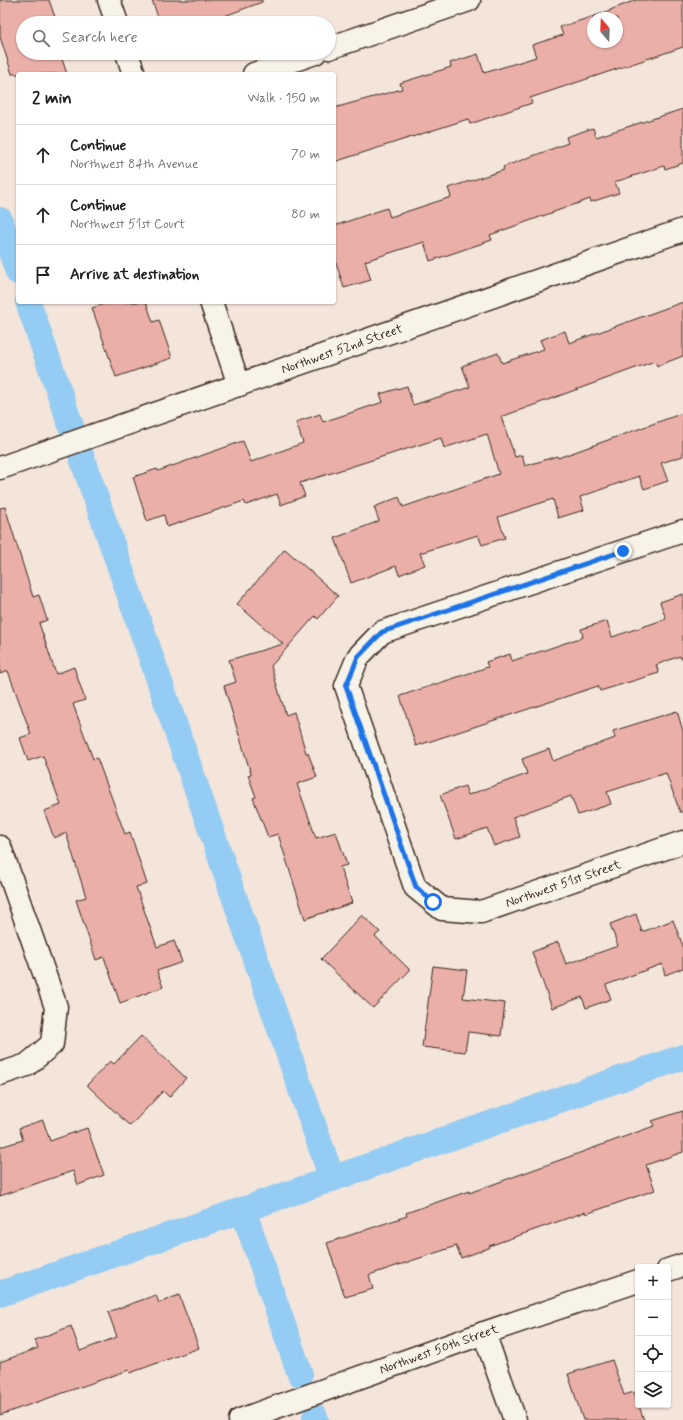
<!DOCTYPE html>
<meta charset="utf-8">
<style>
:root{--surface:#fff;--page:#f2f2f2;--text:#222;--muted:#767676;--line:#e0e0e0}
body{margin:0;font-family:Mynerve,sans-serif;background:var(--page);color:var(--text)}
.controls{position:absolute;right:12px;bottom:12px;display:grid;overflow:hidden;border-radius:4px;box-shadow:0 1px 3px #0004}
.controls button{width:36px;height:36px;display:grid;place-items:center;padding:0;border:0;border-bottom:1px solid var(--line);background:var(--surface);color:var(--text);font:20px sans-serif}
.compass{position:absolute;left:587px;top:12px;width:36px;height:36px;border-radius:50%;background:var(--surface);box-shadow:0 1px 3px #0004;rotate:341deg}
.stop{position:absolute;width:12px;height:12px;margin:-9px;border:3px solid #1a73e8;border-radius:50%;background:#fff}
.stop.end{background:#1a73e8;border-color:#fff;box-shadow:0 1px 4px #0008}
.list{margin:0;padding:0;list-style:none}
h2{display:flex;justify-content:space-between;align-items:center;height:52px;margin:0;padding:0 16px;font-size:17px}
h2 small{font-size:13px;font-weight:400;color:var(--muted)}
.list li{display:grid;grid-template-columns:26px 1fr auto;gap:12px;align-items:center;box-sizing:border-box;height:60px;padding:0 16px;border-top:1px solid var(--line)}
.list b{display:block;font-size:15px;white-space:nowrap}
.list p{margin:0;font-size:13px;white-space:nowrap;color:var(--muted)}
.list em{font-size:13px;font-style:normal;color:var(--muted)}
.icon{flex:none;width:22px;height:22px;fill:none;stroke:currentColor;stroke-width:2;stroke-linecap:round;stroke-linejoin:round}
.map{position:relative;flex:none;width:683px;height:1420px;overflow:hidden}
.search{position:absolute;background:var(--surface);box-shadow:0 1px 3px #0004;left:16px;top:16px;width:320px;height:44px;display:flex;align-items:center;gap:10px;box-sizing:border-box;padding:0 14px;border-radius:22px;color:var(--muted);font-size:15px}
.panel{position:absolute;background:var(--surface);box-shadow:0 1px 3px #0004;left:16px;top:72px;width:320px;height:232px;border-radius:4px}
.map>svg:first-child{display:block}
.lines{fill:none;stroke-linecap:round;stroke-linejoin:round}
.canal{stroke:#95ccf3;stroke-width:26}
.building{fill:#eaafa9;stroke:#3b2a1e;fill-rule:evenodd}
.street-casing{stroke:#3b2a1e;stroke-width:25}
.secondary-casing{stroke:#3b2a1e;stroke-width:25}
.street{stroke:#f7f3e8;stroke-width:22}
.secondary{stroke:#f7f3e8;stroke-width:22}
.route{stroke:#1a73e8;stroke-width:5}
.labels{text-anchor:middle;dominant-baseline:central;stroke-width:4;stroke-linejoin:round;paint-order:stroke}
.street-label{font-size:13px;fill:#3b2a1e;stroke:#f7f3e8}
</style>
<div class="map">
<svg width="683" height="1420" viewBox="0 0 683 1420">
<rect width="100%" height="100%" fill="#f4e5db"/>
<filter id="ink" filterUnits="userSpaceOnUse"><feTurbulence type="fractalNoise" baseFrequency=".025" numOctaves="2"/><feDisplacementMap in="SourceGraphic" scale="8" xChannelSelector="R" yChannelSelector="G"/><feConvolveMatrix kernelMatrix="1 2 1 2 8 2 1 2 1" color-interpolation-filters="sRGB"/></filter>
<g filter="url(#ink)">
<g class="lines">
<!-- canal -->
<g class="canal">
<polyline points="0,220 18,272"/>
<polyline points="28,302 332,1179"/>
<polyline points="243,1210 300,1374"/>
<polyline points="0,1294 683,1057"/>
<polyline points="315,1417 316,1420"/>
</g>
</g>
<!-- building -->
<g class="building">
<polygon points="0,0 49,0 57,23 23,23 23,53 60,53 67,74 12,74 0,37"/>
<polygon points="152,0 262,0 262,2 206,23 160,23"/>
<path d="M636 0H683V47L530 98 532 103 470 124 468 119 334 162V108L402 89 400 83 451 67 450 63 478 54 484 73 536 57 532 45 563 35 560 27 610 11V10ZM593 18H617V42H593Z"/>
<polygon points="683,109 683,163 665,169 664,166 615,182 619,193 591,202 590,199 490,235 492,240 430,261 424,242 365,261 371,280 344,288 334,256 334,226 387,208 390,217 451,197 448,188 504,170 503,167 568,143 566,137 593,128 596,137"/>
<polygon points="109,302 146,302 153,322 159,320 172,358 116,377 92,308"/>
<polygon points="683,302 683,356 657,366 655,361 501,417 515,457 522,455 525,466 557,456 558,458 683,413 683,456 661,463 668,481 644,489 639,476 580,497 584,510 558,518 553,499 498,517 505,538 482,545 478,535 420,553 425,565 399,575 396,566 351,583 335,538 379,521 374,507 399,497 403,507 499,474 487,434 444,448 441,438 300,483 305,496 281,505 277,494 246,505 244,501 167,527 164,515 147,521 133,477 157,469 158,471 243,441 251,462 303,443 296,422 320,414 323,422 383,402 380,394 407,386 413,405 470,387 462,366 498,353 502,363 544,349 540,340 565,331 569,343"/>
<polygon points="5,507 33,597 39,595 47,620 39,623 56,674 74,667 85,700 73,704 93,759 97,758 125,834 130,832 147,884 136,887 157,947 174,941 182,962 157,971 163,987 120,1003 104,957 96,960 76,900 86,897 66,833 54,838 44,811 61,805 43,756 28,761 20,738 31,734 8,671 0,674 0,508"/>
<polygon points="285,549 338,596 318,619 315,616 271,666 286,715 294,712 306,753 308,753 317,777 297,784 316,838 336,832 347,865 340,867 352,903 305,919 278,834 268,837 253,798 256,797 248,775 251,774 224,686 236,682 229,660 283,644 237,604"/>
<polygon points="683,594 683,658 681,659 680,656 656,665 659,673 600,691 598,686 416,746 400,696 488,667 486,662 510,654 512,661 583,637 581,629 607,621 612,637 666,619 660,602"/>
<polygon points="677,711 683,731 683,812 680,812 666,773 607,792 611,804 578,815 571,796 513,817 520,837 494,846 487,828 456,839 440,795 465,786 468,795 527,774 522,759 549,749 553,761 615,738 613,731"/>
<polygon points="636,914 642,932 673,920 683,946 683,968 665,975 662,964 606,985 611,999 586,1008 582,997 552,1008 532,952 558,942 566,964 618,946 610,924"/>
<polygon points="362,915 380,932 375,936 410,970 373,1008 321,959"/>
<polygon points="433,966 467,970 463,998 505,1003 501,1036 468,1032 465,1052 422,1047"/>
<polygon points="141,1036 186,1078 169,1097 163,1091 130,1126 87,1085 110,1061 114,1064"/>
<polygon points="683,1111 683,1152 646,1165 655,1190 586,1214 585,1212 489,1246 489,1248 461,1258 456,1246 369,1275 373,1289 345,1297 327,1243 407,1216 406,1213 469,1191 469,1193 654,1126 652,1121"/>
<polygon points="43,1120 50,1141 87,1128 104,1175 78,1185 73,1171 0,1196 0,1147 23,1140 19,1128"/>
<polygon points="156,1295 159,1303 179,1295 199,1348 130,1373 129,1370 0,1415 0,1362 38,1348 35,1340 71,1326 80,1351 117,1337 108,1312"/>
<polygon points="612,1360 624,1395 634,1392 644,1420 583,1420 568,1374"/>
</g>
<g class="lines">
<defs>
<g id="street">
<polyline points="109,0 117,23"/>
<polyline points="329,48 469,0"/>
<polyline points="127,53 134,74"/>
<polyline points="254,74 315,53"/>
<polyline points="211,302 239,385"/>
<path id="s1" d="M0 468 683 230"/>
<path id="s2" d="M683 531 382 632 358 657 346 686 415 887 442 909 481 912 683 842"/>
<polyline points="0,847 56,1007 52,1044 27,1065 0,1074"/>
<polyline points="484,1333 515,1420"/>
</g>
<g id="secondary">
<polyline points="668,1270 683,1265"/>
<path id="s3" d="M240 1420 484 1333 638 1281"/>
</g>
</defs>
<!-- street casing -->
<use href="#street" class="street-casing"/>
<!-- secondary casing -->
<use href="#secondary" class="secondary-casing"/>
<!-- street -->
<use href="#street" class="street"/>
<!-- secondary -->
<use href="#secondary" class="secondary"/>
</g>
</g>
<g class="lines" filter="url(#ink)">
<!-- route -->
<polyline class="route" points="433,902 416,887 346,686 358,657 382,632 623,551"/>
</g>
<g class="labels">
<!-- street labels -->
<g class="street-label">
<text stroke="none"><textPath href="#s1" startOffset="362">Northwest 52nd Street</textPath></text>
<text stroke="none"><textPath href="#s2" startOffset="757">Northwest 51st Street</textPath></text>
<text stroke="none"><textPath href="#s3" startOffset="211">Northwest 50th Street</textPath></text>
</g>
</g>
</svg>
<div class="controls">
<button>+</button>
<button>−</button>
<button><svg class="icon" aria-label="locate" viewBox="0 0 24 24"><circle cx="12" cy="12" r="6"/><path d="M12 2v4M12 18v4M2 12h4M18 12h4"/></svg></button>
<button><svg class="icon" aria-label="layers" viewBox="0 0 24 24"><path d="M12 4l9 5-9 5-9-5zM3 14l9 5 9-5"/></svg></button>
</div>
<svg class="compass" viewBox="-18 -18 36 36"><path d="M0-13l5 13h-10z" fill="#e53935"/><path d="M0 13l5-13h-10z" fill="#767676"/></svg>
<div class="stop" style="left:433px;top:902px"></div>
<div class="stop end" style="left:623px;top:551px"></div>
<div class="search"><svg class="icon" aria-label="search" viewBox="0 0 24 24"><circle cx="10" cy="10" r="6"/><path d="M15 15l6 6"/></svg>Search here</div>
<section class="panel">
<h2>2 min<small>Walk · 150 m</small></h2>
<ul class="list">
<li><svg class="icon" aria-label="ahead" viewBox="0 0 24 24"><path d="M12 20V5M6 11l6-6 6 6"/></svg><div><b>Continue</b><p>Northwest 84th Avenue</p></div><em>70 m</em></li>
<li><svg class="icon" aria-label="ahead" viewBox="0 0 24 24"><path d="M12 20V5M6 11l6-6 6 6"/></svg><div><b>Continue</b><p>Northwest 51st Court</p></div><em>80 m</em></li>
<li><svg class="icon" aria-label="arrive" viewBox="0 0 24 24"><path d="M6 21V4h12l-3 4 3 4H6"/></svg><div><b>Arrive at destination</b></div></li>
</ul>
</section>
</div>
